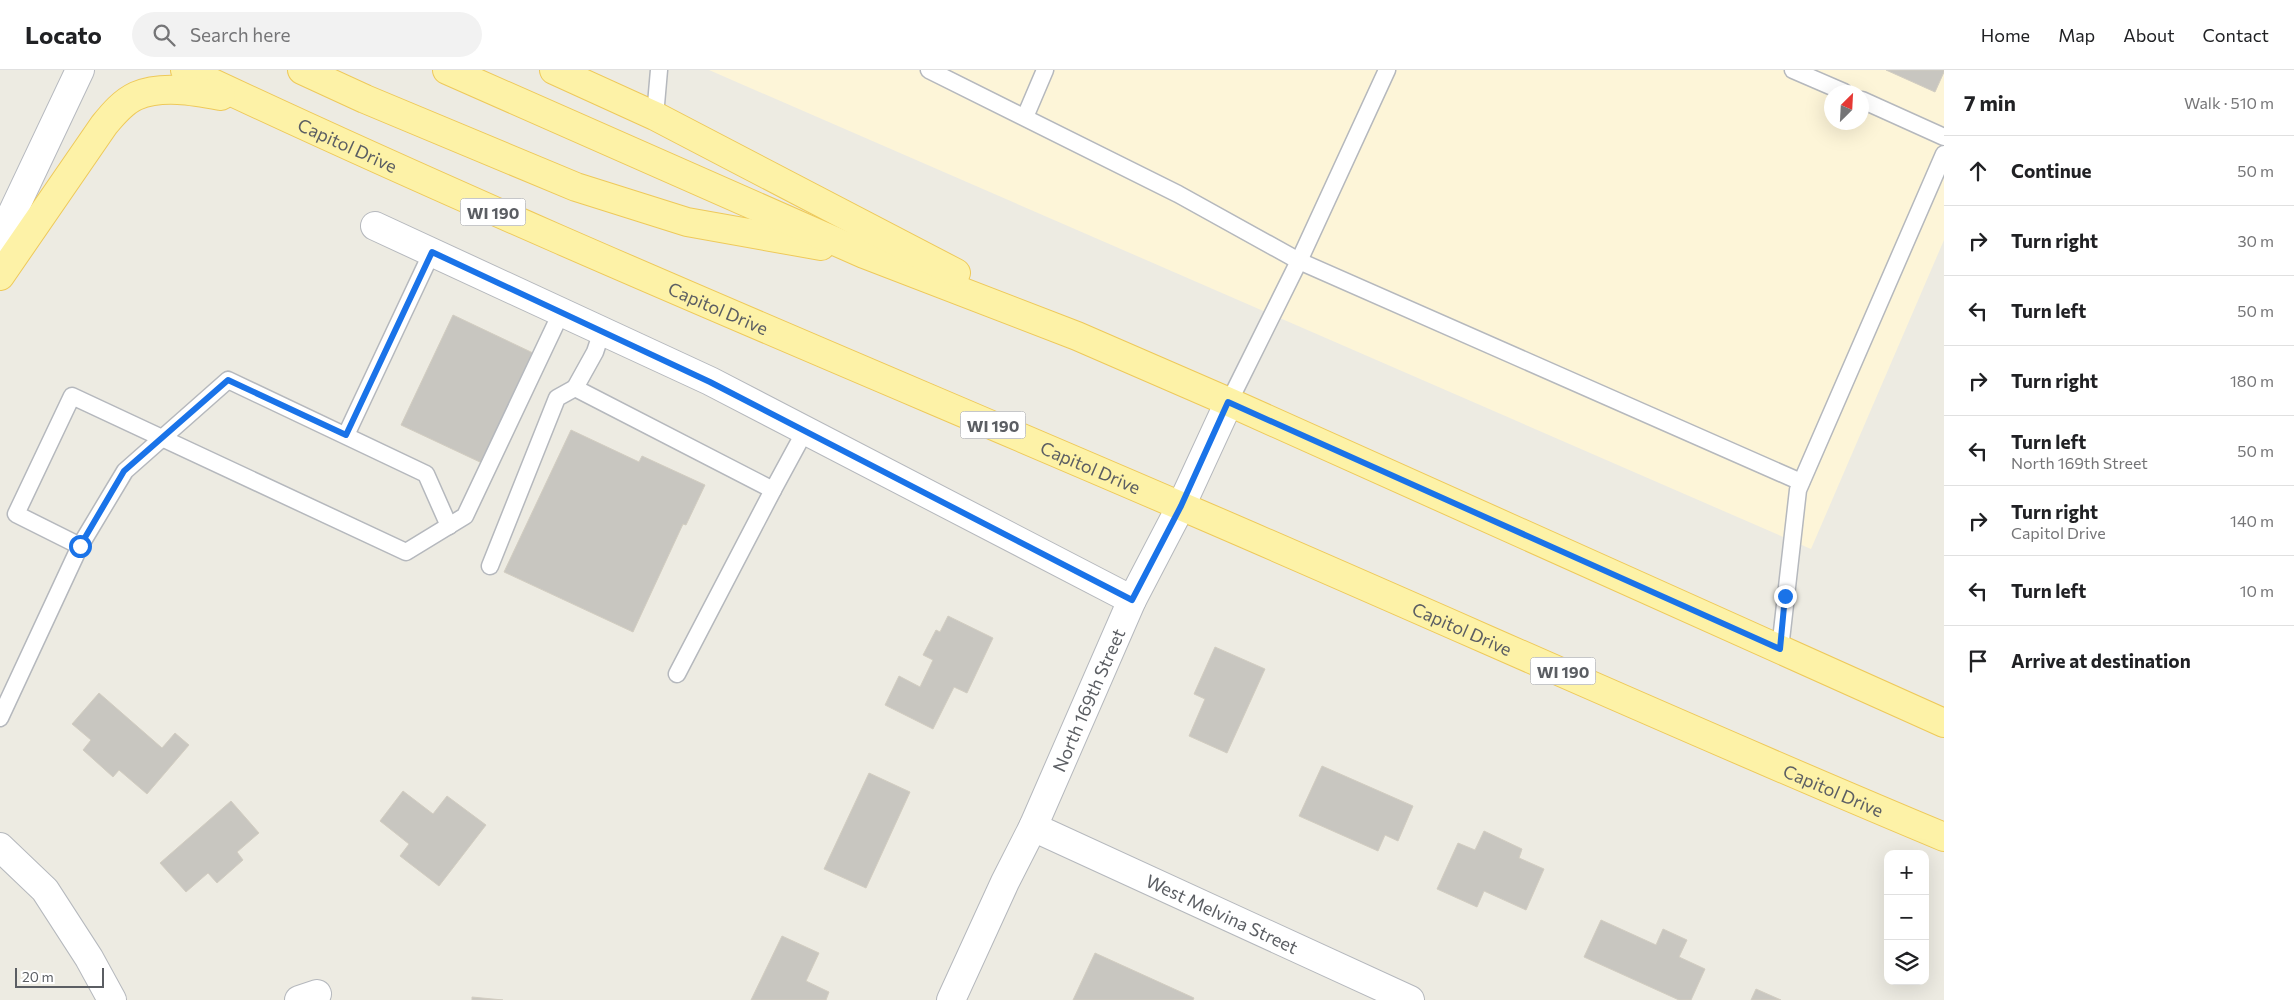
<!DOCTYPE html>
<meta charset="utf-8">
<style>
:root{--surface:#fff;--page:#f2f2f2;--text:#202124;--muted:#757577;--line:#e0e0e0}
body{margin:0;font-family:Commissioner,sans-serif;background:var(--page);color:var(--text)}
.controls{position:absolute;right:15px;bottom:15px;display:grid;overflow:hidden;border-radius:10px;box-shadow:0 5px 20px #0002}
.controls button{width:45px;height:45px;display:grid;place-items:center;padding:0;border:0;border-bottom:1px solid var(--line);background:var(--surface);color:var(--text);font:25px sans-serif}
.compass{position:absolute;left:1824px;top:15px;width:45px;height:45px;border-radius:50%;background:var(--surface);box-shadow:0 5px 20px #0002;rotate:24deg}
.scale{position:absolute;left:15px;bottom:12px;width:89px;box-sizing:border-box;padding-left:5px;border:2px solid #5b5e63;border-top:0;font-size:14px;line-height:18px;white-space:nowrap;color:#5b5e63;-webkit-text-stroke:4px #fff;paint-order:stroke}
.stop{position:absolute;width:15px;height:15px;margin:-11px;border:4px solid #1a73e8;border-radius:50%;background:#fff}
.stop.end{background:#1a73e8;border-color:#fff;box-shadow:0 1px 5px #0008}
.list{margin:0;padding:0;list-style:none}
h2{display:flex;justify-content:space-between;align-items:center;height:65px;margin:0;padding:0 20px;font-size:21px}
h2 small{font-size:16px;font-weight:400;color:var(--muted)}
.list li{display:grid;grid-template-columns:32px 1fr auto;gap:15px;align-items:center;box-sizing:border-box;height:70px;padding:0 20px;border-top:1px solid var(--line)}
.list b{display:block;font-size:19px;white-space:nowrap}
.list p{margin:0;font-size:16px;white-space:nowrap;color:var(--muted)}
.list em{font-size:16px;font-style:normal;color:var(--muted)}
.icon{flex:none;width:28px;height:28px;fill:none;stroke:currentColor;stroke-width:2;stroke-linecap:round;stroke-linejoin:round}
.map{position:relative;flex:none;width:1944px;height:930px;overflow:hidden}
header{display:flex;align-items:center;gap:30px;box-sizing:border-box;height:70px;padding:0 25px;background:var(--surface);border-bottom:1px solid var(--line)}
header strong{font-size:24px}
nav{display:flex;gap:28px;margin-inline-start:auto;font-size:18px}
.search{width:350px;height:45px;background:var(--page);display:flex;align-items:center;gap:12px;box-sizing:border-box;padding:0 18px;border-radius:28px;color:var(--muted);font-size:19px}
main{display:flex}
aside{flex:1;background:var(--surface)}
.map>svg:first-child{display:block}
.commercial{fill:#fdf5d8;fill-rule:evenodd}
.building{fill:#c8c6c0;stroke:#d2cdc1}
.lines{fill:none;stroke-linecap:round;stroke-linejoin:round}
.service-casing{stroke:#b5b8bd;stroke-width:19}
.minor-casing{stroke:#b5b8bd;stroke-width:30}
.secondary-casing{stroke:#b6b9bf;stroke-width:30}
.primary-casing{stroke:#eec95a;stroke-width:30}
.service{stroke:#fff;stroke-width:16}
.minor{stroke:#fff;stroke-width:28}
.secondary{stroke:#fff;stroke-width:28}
.primary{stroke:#fdf2a7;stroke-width:28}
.route{stroke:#1a73e8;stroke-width:6}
.labels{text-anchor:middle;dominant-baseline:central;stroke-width:5;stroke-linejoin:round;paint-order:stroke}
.shield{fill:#fff;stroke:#8c8e92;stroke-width:1}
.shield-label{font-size:16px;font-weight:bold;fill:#5b5e63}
.street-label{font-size:18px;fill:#5b5e63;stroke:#fff}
</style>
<header>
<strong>Locato</strong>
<div class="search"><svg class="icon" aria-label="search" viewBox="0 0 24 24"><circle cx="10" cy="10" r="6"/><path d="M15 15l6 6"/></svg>Search here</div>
<nav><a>Home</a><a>Map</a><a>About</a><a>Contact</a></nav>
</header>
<main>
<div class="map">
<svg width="1944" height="930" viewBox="0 0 1944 930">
<rect width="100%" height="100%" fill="#edebe2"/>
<!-- commercial -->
<path class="commercial" d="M709 0H1944V170L1811 479ZM1832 22H1862V52H1832Z"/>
<!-- building -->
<g class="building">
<polygon points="1886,0 1944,0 1944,2 1935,22"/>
<polygon points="453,245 533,283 482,393 401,355"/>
<polygon points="571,360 639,392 642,386 705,415 686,455 683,454 633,562 504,502"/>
<polygon points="948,546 993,568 967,623 954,617 933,659 885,635 899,606 920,617 933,590 923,585 936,560 940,562"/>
<polygon points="1215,577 1265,599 1227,683 1189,666 1205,629 1194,624"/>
<polygon points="99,623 162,678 175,663 189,675 147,724 119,700 113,707 83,680 91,670 72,654"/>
<polygon points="1322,696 1413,736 1398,771 1385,765 1378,781 1299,746"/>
<polygon points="869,703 910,722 866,818 824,799"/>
<polygon points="403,721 433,744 447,726 486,755 439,816 400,786 409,774 380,751"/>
<polygon points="231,731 259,763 237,782 243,790 217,813 208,803 186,822 160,793"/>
<polygon points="1484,761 1522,779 1519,788 1544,799 1526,840 1484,821 1477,837 1437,819 1458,773 1475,780"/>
<polygon points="1601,850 1656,875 1663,859 1687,870 1679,887 1705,899 1691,930 1679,930 1584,887"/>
<polygon points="782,866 819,883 806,911 829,922 826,930 751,930"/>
<polygon points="1095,883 1194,928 1193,930 1073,930"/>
<polygon points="1756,919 1781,930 1751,930"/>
<polygon points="472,927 503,930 472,930"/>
</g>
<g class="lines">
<defs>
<g id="service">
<polyline points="929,0 1178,124 1299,191 1801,412"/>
<polyline points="1793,0 1844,22"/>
<polyline points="1862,30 1944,67"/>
<polyline points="655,46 659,0"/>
<polyline points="1025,47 1045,0"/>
<polyline points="602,261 595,282 575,318 773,420 805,361"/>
<polyline points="1229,332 1299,191 1387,0"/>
<polyline points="346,365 432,182"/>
<polyline points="80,476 16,444 72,326 406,482 465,446 561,243"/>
<polyline points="490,496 557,328 575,318"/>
<polyline points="1780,579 1798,420 1944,84"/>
<polyline points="677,604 773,420"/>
<polyline points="0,648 80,476 125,401 228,310 426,404 449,456"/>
</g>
<g id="minor">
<polyline points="375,156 710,311 1132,530"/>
<path id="s1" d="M1033 757 1410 930"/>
<polyline points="0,777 45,820 89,888 112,930"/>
<polyline points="299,930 317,924"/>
<path id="s2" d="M951 930 1005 812 1033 757 1132 530 1181 436 1229 332"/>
</g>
<polyline id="secondary" points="0,169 80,0"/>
<g id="primary">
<path id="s3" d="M185 0C513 155 849 293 1183 437 1437 546 1689 661 1944 767"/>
<polyline points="302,0 365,29 576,117 687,152 821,176"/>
<polyline points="447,0 864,184 1077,266 1229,332 1944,653"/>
<polyline points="554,0 655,46 956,203"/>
<path d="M0 206 104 55C113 44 123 32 136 26 162 15 194 21 221 26"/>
</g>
</defs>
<!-- service casing -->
<use href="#service" class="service-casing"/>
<!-- minor casing -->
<use href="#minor" class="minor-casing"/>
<!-- secondary casing -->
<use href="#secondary" class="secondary-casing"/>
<!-- primary casing -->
<use href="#primary" class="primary-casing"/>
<!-- service -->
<use href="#service" class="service"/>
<!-- minor -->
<use href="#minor" class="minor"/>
<!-- secondary -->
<use href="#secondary" class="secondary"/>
<!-- primary -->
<use href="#primary" class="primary"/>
</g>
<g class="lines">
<!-- route -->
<polyline class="route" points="80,476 124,401 228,310 346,365 432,182 710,312 1132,530 1181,436 1228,332 1780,579 1785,526"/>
</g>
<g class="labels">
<!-- shield labels -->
<g class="shield">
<rect x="460.5" y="128.5" width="65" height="27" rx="4"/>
<rect x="960.5" y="341.5" width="65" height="27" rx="4"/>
<rect x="1530.5" y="587.5" width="65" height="27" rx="4"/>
</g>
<g class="shield-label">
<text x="493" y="142">WI 190</text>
<text x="993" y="355">WI 190</text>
<text x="1563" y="601">WI 190</text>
</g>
<!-- street labels -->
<g class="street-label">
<text stroke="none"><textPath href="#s3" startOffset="179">Capitol Drive</textPath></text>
<text stroke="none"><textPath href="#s3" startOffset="584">Capitol Drive</textPath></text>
<text stroke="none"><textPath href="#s3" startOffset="989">Capitol Drive</textPath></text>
<text stroke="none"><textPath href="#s3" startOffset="1394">Capitol Drive</textPath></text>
<text stroke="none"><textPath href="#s2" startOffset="330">North 169th Street</textPath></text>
<text stroke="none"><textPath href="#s3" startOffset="1799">Capitol Drive</textPath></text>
<text stroke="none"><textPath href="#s1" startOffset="208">West Melvina Street</textPath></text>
</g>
</g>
</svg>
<div class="controls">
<button>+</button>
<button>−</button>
<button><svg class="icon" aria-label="layers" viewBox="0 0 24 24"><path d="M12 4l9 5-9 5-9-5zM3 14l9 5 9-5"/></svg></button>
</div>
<svg class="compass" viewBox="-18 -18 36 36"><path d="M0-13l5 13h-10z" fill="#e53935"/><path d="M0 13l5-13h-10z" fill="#757577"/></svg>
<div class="scale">20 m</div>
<div class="stop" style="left:80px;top:476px"></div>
<div class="stop end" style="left:1785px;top:526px"></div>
</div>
<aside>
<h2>7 min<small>Walk · 510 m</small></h2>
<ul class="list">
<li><svg class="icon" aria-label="ahead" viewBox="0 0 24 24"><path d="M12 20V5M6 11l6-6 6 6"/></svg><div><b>Continue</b></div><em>50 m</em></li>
<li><svg class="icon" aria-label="right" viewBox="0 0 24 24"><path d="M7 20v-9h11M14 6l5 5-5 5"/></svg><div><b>Turn right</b></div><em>30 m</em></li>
<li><svg class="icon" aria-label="left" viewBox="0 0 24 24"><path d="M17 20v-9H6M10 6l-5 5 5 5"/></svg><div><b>Turn left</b></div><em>50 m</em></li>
<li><svg class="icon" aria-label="right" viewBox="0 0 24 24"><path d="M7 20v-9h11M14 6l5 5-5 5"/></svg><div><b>Turn right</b></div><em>180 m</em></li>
<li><svg class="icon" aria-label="left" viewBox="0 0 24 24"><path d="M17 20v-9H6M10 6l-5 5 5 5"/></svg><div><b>Turn left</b><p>North 169th Street</p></div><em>50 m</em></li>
<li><svg class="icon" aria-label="right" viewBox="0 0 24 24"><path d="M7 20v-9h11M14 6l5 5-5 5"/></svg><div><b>Turn right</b><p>Capitol Drive</p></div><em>140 m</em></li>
<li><svg class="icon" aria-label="left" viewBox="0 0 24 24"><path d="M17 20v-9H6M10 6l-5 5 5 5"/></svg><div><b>Turn left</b></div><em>10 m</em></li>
<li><svg class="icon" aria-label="arrive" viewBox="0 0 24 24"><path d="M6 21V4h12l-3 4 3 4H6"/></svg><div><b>Arrive at destination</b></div></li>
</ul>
</aside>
</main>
